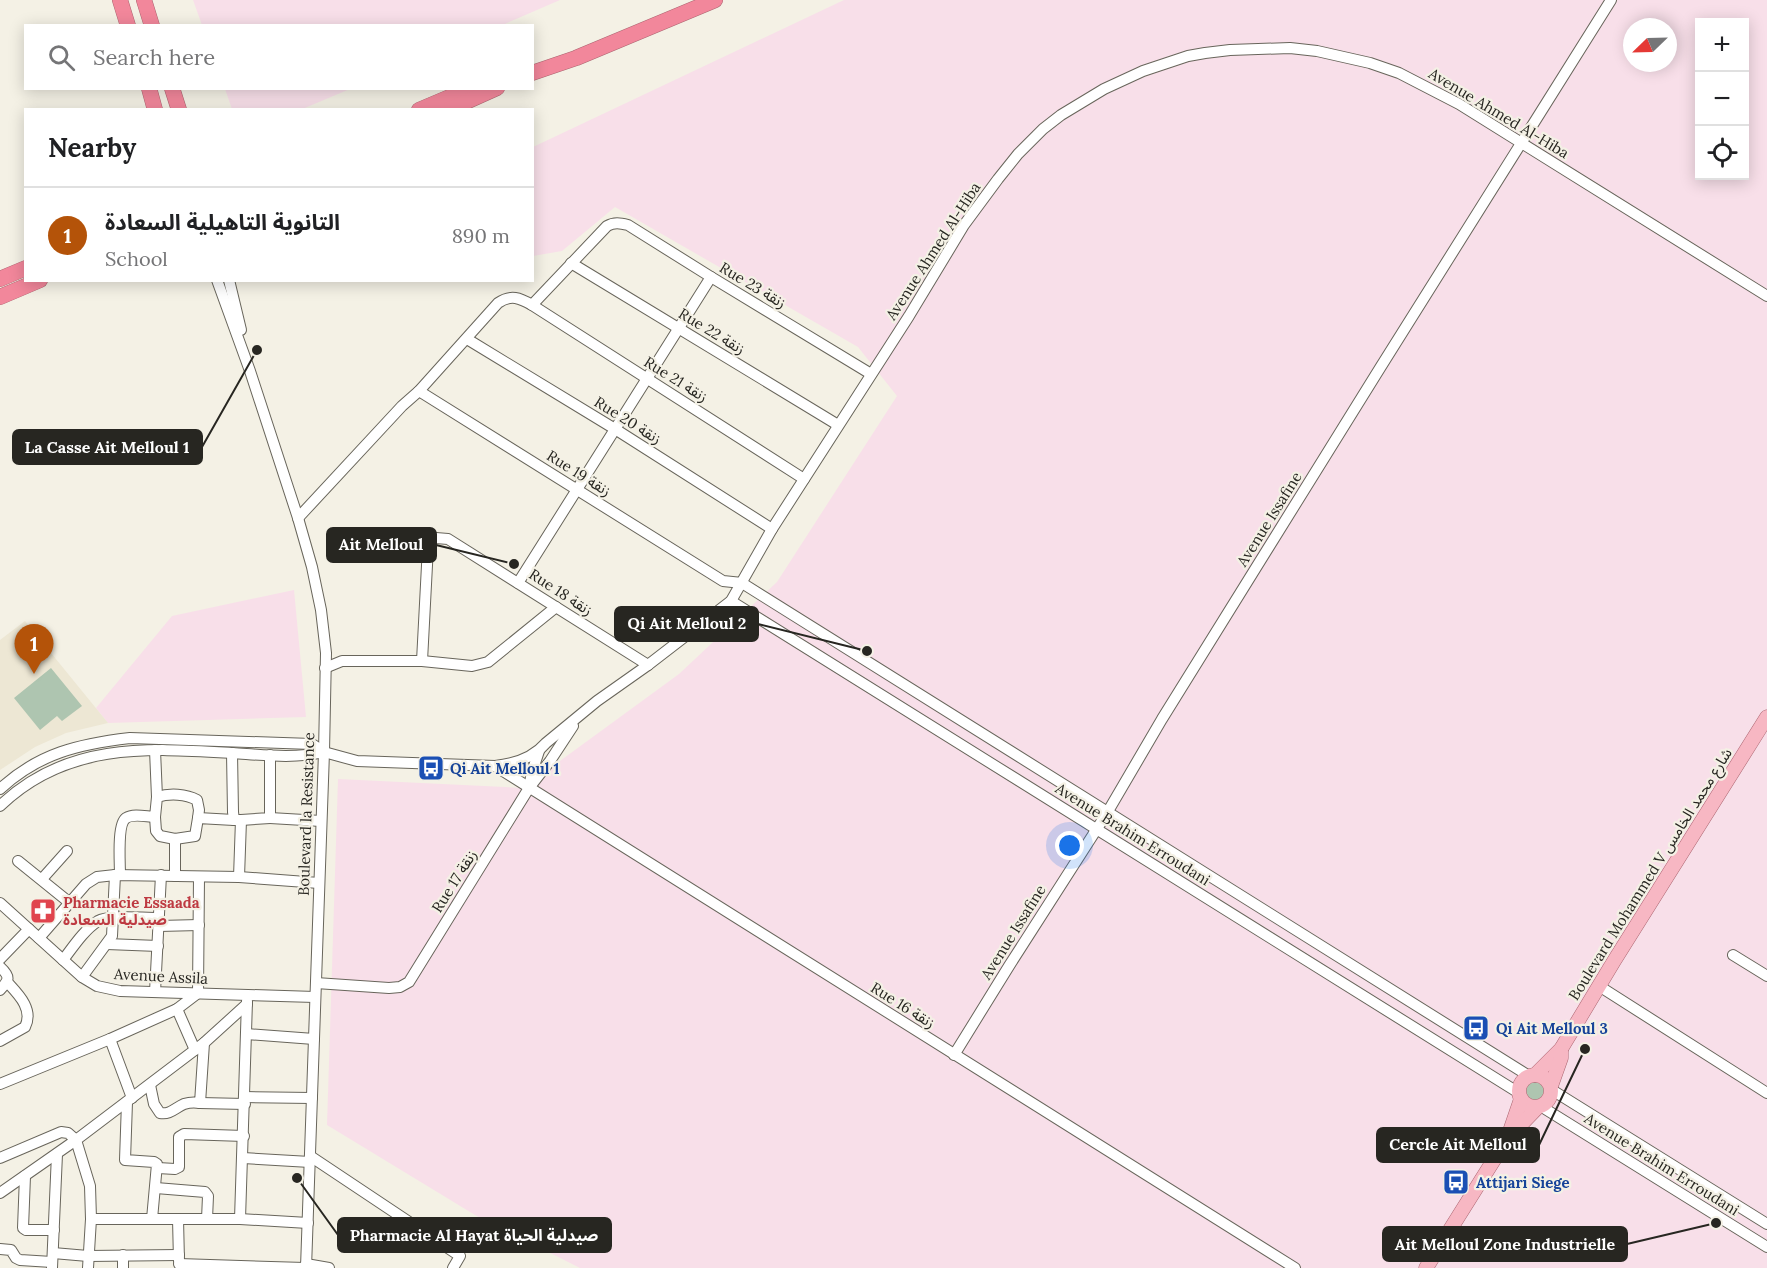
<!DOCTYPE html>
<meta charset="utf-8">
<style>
:root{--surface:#fff;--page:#f6f6f6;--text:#202124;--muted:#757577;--line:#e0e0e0;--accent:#b45309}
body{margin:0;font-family:Lora,"Noto Sans Arabic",serif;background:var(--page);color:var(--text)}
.controls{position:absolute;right:18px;top:18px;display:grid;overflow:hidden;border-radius:0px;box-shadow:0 3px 15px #0003}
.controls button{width:54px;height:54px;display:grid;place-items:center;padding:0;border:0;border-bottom:2px solid var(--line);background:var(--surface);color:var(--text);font:30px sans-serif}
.compass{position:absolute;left:1623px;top:18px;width:54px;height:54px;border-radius:50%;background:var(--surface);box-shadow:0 3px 15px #0003;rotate:247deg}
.you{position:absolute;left:1070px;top:846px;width:21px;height:21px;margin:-15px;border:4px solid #fff;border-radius:50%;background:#1a73e8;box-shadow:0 0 0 9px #1a73e833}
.badge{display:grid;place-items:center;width:39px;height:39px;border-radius:50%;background:var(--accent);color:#fff;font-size:20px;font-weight:700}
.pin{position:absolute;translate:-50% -50px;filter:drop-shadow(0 2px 3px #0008)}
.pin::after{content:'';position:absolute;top:32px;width:21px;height:18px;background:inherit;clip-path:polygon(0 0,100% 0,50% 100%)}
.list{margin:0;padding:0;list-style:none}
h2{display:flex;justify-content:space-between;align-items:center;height:78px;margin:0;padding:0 24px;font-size:26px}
h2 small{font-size:20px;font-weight:400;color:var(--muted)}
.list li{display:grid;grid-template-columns:39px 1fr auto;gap:18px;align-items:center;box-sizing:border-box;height:96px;padding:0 24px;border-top:2px solid var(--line)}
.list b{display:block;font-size:22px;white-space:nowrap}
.list p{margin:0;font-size:20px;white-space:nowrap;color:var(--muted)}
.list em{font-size:20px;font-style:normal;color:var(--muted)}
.icon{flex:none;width:33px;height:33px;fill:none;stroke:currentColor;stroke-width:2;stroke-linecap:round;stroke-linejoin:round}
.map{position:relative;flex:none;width:1767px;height:1268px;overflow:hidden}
.search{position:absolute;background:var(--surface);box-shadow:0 3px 15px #0003;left:24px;top:24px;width:510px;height:66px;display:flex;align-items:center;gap:15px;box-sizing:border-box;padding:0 21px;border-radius:0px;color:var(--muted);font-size:22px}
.panel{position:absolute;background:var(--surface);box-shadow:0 3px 15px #0003;left:24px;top:108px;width:510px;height:174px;border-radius:0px}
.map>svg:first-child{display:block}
.industrial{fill:#f8dfe9;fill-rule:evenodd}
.built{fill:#ede7d4}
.green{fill:#aec5b0}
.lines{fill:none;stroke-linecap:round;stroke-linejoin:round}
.minor-casing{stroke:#68655b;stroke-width:12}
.major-casing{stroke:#ab6570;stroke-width:15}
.highway-casing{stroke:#ab6570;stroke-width:16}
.minor{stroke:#fff;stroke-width:10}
.major{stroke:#f7b7c3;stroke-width:14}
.highway{stroke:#f2879b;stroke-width:15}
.labels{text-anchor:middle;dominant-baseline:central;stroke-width:4.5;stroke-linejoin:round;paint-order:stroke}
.street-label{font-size:15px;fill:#272621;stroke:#f4f1e5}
.transit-label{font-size:15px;font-weight:bold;fill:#164399;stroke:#f4f1e5;text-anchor:start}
.health-label{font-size:15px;font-weight:bold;fill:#be3a42;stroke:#f4f1e5;text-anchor:start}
.leader{fill:none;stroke:#272621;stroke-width:2}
.callout-dot{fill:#272621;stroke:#f4f1e5;stroke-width:2}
.callout{fill:#272621;stroke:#272621;stroke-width:2}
.callout-label{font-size:16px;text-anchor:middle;font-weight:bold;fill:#fff}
</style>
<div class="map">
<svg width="1767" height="1268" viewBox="0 0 1767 1268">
<rect width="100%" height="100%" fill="#f4f1e5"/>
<!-- industrial -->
<g class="industrial">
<polygon points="193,0 560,0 500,26 202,25"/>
<path d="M844 0H1767V1268H580L475 1215 327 1125 338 779 523 788 679 674 777 582 897 396 858 347 615 207 562 251 533 256V147ZM1700 22H1744V176H1700ZM1632 27H1668V63H1632Z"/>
<polygon points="225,89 225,88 350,89 300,110 232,109"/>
<polygon points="294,590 306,717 108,723 96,708 172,616"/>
</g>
<!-- built -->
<polygon class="built" points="25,621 108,723 66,733 35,747 0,770 0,640"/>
<!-- green -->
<g class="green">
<polygon points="51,668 82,706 62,721 57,716 40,730 14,698"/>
<circle cx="1536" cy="1092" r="11"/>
</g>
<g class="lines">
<defs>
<g id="minor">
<polyline points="571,263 838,425"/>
<polyline points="217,280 250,371 298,518 312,567 321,610 326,653 324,752 306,1268"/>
<polyline points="229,280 241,330"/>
<path d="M532 305 607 226C614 222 620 223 628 225L711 277 871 374"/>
<polyline points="467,339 615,429 772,529"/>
<polyline points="419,391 723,581 742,583 1529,1076"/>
<path d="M298 518 402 406 419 391 498 303C511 294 520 298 532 305L804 479"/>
<polyline points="518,583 711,277"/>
<polyline points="731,601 1519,1093"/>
<polyline points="422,661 428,546 431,541 436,538 448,539 648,665"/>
<polyline points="325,668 342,661 422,661 472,666 488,662 556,607"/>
<polyline points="155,750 157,797"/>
<polyline points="232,753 233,812 234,820 241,820 239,877"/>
<polyline points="495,766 1295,1268"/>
<polyline points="529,788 532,772 539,751"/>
<path d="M0 789C39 753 79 744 130 738L312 744 324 752 357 761 495 766C515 764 533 758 546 743L597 701 648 665 731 601 772 529 909 316 964 225 998 179 1018 154 1043 129 1061 115 1104 89 1143 71 1188 56 1205 53 1230 50 1290 48 1317 51 1370 63 1399 73 1459 104 1767 296"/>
<path d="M0 806C66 742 148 748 233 753 263 755 295 759 324 752"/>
<polyline points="155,817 156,831 160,836 175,839 195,836 198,818 234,820"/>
<polyline points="270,818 321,821"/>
<polyline points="241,820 270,818 270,755"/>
<polyline points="18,861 70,903"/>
<path d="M120 875C120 863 117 824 126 818 134 813 147 817 155 817L157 797C170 793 186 794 197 800L199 810 198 818"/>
<polyline points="175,876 175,839"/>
<polyline points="42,879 67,851"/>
<polyline points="0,903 82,977 97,986 120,991 315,997"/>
<polyline points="159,926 199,925"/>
<polyline points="39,938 86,884 97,877 115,875 239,877 319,883"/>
<polyline points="107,944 158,946"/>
<polyline points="1733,955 1767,976"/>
<polyline points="0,959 29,929"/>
<path d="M63 960C73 947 84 930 98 921 108 915 146 918 159 918"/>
<path d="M0 967C11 977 9 980 0 990"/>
<polyline points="82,977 112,936 115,875"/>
<polyline points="316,983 389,988 400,987 409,982 529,788 550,761 573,726"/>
<polyline points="1599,986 1767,1093"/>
<polyline points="155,992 161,875"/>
<polyline points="177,1009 195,1050"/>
<polyline points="246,1034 314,1039"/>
<polyline points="110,1039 132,1098"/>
<path d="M0 1041 25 1027C34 1009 18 994 7 982"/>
<polyline points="954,1055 1009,966 1107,813 1162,719 1380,368 1611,0"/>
<polyline points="0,1084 110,1039 177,1009 198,993 199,877"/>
<path d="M150 1085 154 1104 160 1113C170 1115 175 1108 184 1104 190 1102 195 1102 200 1103L204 1043"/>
<polyline points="1552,1090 1767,1224"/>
<polyline points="245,1097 312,1098"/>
<polyline points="127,1102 125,1160 154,1162 157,1164 152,1219"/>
<polyline points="200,1103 245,1104"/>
<polyline points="1542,1107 1767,1247"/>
<polyline points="310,1156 460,1256 453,1268"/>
<polyline points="0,1158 61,1132 68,1133 76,1140 0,1193"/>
<polyline points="243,1158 310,1162"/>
<polyline points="158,1168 175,1169 179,1167 179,1137 184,1134 244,1136"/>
<polyline points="25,1176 23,1228 26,1230 54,1230"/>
<polyline points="156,1188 205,1192 208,1196 207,1219"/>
<polyline points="91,1219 240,1219 308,1223"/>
<polyline points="178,1219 179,1261"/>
<polyline points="240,1219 247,1001"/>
<polyline points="0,1249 11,1250 16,1258 20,1260 52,1262"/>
<polyline points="53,1253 88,1256 179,1255"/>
<polyline points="179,1264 305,1268"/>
<polyline points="306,1264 329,1268"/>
<polyline points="52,1268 57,1154"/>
<polyline points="88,1268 91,1219 90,1186 76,1140 204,1043 247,1004"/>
<polyline points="123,1268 123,1255"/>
</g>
<g id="major">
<circle cx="1535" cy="1091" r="16"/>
<polyline points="1535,1075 1561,1049 1614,961 1767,717"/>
<polyline points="1551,1086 1561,1058 1561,1049"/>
<polyline points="1509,1134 1521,1099"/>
<polyline points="1426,1268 1507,1139 1537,1108"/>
</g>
<g id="highway">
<polyline points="120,0 128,26"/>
<polyline points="144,0 152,26"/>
<polyline points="532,73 576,58 715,0"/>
<polyline points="149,88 155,110"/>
<polyline points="172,88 179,110"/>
<polyline points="419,110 471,88"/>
<polyline points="448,110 497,88"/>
<polyline points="0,279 26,268"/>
<polyline points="0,297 40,280"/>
</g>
</defs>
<!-- minor casing -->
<use href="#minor" class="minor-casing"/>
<!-- major casing -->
<use href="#major" class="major-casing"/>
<!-- highway casing -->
<use href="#highway" class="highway-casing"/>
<!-- minor -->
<use href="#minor" class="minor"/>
<!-- major -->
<use href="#major" class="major"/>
<!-- highway -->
<use href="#highway" class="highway"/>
</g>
<!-- icons -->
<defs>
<symbol id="bus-square" viewBox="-11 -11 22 22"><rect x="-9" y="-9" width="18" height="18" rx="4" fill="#1a4fb4" stroke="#f4f1e5"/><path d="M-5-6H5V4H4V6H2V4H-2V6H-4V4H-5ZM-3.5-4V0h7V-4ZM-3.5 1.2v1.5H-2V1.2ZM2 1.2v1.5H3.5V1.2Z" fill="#fff"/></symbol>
<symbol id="pharmacy-square" viewBox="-11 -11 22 22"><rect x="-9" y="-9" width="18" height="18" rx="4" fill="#e0444e" stroke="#f4f1e5"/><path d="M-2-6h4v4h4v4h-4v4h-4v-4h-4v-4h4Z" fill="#fff"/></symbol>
</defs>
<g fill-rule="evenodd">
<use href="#bus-square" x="416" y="753" width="30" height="30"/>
<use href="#pharmacy-square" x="28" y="896" width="30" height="30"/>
<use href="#bus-square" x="1461" y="1013" width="30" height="30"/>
<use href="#bus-square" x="1441" y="1167" width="30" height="30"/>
</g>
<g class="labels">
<!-- street labels -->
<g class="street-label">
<text transform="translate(1499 113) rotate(31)">Avenue Ahmed Al-Hiba</text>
<text transform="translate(933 251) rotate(-57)">Avenue Ahmed Al-Hiba</text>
<text transform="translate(753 285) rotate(31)">Rue 23 زنقة</text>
<text transform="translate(712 331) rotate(31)">Rue 22 زنقة</text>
<text transform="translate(676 379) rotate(32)">Rue 21 زنقة</text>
<text transform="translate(628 420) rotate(32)">Rue 20 زنقة</text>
<text transform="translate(579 473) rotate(32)">Rue 19 زنقة</text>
<text transform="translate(1269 519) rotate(-58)">Avenue Issafine</text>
<text transform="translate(561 592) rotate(33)">Rue 18 زنقة</text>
<text transform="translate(306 814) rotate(-88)">Boulevard la Resistance</text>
<text transform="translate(1133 834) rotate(32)">Avenue Brahim Erroudani</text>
<text transform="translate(1650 874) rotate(-58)">Boulevard Mohammed V شارع محمد الخامس</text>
<text transform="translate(454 881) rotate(-58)">Rue 17 زنقة</text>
<text transform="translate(1013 932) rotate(-58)">Avenue Issafine</text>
<text transform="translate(161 976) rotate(3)">Avenue Assila</text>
<text transform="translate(903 1005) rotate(32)">Rue 16 زنقة</text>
<text transform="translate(1662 1164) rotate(32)">Avenue Brahim Erroudani</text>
</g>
<!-- transit labels -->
<g class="transit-label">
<text x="450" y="768">Qi Ait Melloul 1</text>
<text x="1496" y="1028">Qi Ait Melloul 3</text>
<text x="1476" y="1182">Attijari Siege</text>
</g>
<!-- health labels -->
<g class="health-label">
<text x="63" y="902">Pharmacie Essaada<tspan x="63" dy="17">صيدلية السعادة</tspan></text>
</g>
</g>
<!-- callouts -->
<path class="leader" d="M257 350L202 447M514 564L436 545M867 651L758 624M1585 1049L1539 1145M297 1178L338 1235M1716 1223L1627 1244"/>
<g class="callout-dot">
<circle cx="257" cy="350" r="6"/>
<circle cx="514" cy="564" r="6"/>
<circle cx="867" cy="651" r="6"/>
<circle cx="1585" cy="1049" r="6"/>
<circle cx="297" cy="1178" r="6"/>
<circle cx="1716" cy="1223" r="6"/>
</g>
<g class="callout">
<rect x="13" y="430" width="189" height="34" rx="6"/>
<rect x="327" y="528" width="109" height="34" rx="6"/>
<rect x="615" y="607" width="143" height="34" rx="6"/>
<rect x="1377" y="1128" width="162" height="34" rx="6"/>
<rect x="338" y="1218" width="273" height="34" rx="6"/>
<rect x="1383" y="1227" width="244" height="34" rx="6"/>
</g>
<g class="callout-label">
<text x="107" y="453">La Casse Ait Melloul 1</text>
<text x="381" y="550">Ait Melloul</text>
<text x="687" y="629">Qi Ait Melloul 2</text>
<text x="1458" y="1150">Cercle Ait Melloul</text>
<text x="474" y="1241">Pharmacie Al Hayat صيدلية الحياة</text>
<text x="1505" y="1250">Ait Melloul Zone Industrielle</text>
</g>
</svg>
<div class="controls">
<button>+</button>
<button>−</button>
<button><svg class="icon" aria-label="locate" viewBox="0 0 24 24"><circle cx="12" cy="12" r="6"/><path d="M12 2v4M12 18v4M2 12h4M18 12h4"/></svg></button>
</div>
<svg class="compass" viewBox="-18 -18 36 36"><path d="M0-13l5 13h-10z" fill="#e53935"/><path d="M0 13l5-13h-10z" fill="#757577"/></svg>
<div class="you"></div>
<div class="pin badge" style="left:34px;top:674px">1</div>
<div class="search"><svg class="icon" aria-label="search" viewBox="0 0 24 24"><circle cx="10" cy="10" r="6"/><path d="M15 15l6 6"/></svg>Search here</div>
<section class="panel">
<h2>Nearby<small></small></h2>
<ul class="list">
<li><span class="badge">1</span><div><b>التانوية التاهيلية السعادة</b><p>School</p></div><em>890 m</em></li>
</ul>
</section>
</div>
